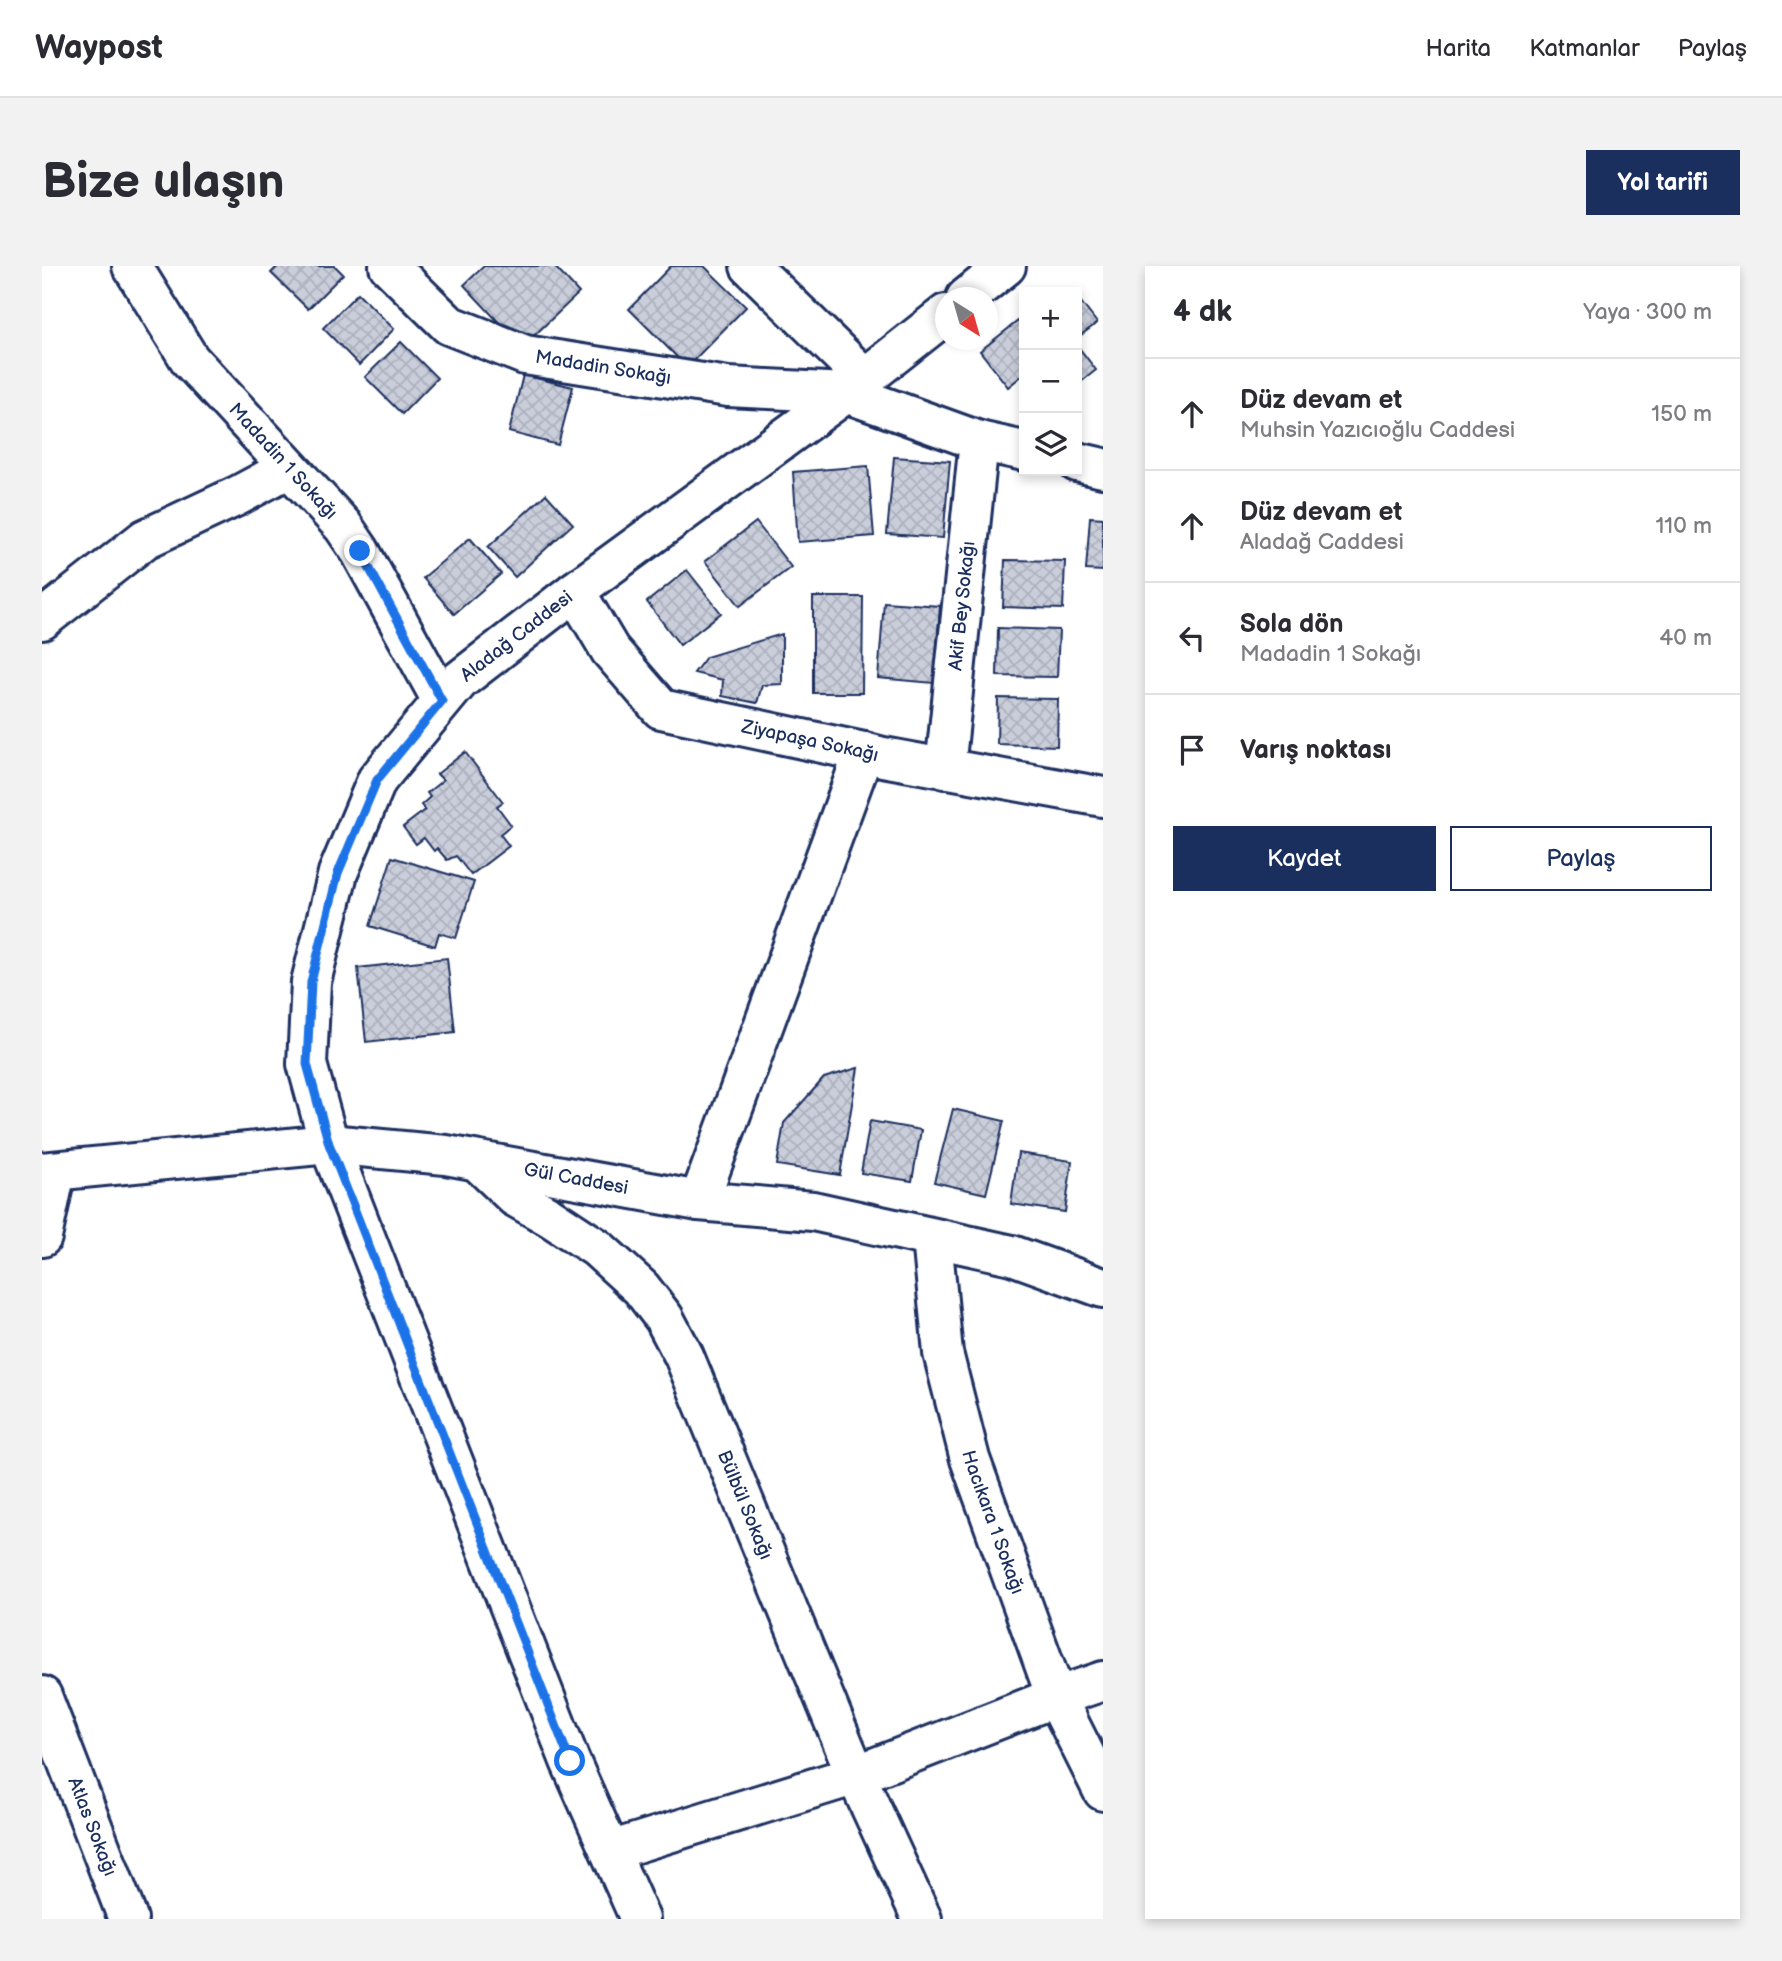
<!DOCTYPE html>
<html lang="tr">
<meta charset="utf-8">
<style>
:root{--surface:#fff;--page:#f2f2f3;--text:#2b2b33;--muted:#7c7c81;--line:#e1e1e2;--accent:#1b2f5e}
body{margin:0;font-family:"Balsamiq Sans",sans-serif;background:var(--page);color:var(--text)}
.controls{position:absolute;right:21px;top:21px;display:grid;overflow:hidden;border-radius:0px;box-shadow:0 4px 10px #0003}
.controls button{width:63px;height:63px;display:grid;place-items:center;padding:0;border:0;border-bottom:2px solid var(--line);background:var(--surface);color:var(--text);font:35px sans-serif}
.compass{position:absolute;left:893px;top:21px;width:63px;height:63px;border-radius:50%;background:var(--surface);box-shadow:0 4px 10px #0003;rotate:143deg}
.stop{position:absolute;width:21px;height:21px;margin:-16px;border:5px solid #1a73e8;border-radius:50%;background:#fff}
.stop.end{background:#1a73e8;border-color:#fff;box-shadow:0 2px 7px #0008}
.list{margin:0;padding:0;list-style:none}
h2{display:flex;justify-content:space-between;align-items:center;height:91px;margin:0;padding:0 28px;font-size:30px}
h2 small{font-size:23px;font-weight:400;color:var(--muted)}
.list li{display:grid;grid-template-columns:46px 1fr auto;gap:21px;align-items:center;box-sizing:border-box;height:112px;padding:0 28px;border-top:2px solid var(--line)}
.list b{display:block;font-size:26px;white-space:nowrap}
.list p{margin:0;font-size:23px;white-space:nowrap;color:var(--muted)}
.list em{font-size:23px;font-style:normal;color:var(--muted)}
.actions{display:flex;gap:14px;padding:21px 28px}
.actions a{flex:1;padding:16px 0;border:2px solid var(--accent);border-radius:0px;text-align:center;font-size:24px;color:var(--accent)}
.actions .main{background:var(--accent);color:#fff}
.icon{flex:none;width:38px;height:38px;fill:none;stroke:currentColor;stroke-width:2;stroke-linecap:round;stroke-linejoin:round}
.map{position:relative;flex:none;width:1061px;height:1653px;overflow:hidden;border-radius:0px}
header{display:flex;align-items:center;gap:42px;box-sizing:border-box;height:98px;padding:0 35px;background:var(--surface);border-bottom:2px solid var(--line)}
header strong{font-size:33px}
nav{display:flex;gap:38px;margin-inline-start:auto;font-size:24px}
.intro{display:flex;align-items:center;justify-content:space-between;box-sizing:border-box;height:168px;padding:0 42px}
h1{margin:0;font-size:49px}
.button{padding:18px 32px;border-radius:0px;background:var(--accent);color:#fff;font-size:24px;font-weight:700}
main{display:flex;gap:42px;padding:0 42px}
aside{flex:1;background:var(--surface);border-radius:0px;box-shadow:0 4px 10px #0003}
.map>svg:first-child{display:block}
.building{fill:url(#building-cross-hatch);stroke:#1b2f5e;stroke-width:2}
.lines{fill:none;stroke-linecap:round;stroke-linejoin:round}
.minor-casing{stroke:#1b2f5e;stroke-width:44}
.major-casing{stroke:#1b2f5e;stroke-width:44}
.minor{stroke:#fff;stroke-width:38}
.major{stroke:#fff;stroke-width:38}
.route{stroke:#1a73e8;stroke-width:9}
.labels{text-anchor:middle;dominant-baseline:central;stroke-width:5;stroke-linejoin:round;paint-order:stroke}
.street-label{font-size:19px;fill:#1b2f5e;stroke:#fff}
</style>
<header>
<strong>Waypost</strong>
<nav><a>Harita</a><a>Katmanlar</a><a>Paylaş</a></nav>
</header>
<div class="intro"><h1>Bize ulaşın</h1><a class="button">Yol tarifi</a></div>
<main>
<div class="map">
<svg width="1061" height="1653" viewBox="0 0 1061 1653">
<defs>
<pattern id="building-cross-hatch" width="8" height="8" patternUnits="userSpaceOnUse" patternTransform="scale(1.75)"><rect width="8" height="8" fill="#caceda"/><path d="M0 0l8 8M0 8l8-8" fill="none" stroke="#adb1be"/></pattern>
</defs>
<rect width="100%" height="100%" fill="#fff"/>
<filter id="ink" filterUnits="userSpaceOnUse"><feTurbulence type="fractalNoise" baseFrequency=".0143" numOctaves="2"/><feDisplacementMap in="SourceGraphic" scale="14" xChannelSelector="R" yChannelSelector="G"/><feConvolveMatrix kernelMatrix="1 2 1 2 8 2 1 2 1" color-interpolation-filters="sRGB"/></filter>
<g filter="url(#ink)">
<!-- building -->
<g class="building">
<polygon points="236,0 293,0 301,8 266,43 229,7"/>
<polygon points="442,0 512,0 537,27 480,81 422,19"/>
<polygon points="629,0 662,0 704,41 645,101 587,43"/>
<polygon points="316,27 352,63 317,99 281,62"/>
<polygon points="1035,31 1055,57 1035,72"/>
<polygon points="976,55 982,63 982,108 966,121 938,85"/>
<polygon points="359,76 395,112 360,148 323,111"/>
<polygon points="1035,79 1054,104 1035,119"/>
<polygon points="481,109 531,121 516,179 467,166"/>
<polygon points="852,191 908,195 901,272 845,268"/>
<polygon points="826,200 832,270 756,276 751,206"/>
<polygon points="504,228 531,258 473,311 446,281"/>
<polygon points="1048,251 1061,252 1061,305 1044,304"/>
<polygon points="714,256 749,301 698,340 663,295"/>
<polygon points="428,272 459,308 412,348 381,312"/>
<polygon points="963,294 1023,295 1021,343 961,341"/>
<polygon points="645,304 679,347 638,379 605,336"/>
<polygon points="771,331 821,331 820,427 771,427"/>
<polygon points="842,336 898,340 892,417 836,412"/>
<polygon points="956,362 1017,364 1015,411 955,410"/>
<polygon points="740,368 740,418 720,419 715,437 680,430 681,414 652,407 664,391"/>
<polygon points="956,432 1016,433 1015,480 955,478"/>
<polygon points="423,486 461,536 455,540 469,559 458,568 467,580 429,609 414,590 405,594 395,582 392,585 382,572 374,578 361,561 383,544 379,539 388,531 385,527 401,514 395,508"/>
<polygon points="350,591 432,616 414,672 397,667 393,680 328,660"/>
<polygon points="405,692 413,766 324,776 316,702"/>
<polygon points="816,802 798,909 735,899 742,857 782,812"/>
<polygon points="911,843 962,855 944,928 892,916"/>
<polygon points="828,855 879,864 870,915 819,907"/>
<polygon points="976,887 1030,895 1023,946 969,938"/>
</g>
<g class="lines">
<defs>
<g id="minor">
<path id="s1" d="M90 0 148 94 301 260 318 285 400 435"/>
<path id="s2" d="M347 0 407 59 483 89 686 121 804 127 937 175 982 185"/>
<polyline points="708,0 823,112"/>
<polyline points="1035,196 1061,202"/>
<path id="s3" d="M533 325 568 384 619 443 822 486 841 491 1061 531"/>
<polyline points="0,354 103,273 195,230 247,202"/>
<path id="s4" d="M903 503 937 175"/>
<path id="s5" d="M435 895 473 931 508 951 555 982 599 1022 622 1052 642 1090 814 1509 880 1653"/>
<polyline points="657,935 822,486"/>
<polyline points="0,971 14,905"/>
<path id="s6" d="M890 972 901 1087 928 1193 1014 1431 1061 1525"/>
<path id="s7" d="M0 1430 86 1653"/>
<polyline points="568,1585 814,1509 1014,1431 1061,1415"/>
<path id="s8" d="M598 1653 528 1495 287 878 404 889 657 935 771 945 970 989 1061 1022"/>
</g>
<g id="major">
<polyline points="924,32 964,0"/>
<path id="s9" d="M0 906 287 878 265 798 269 716 296 607 335 514 418 414 533 325 804 127 904 48"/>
</g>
</defs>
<!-- minor casing -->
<use href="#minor" class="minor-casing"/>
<!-- major casing -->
<use href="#major" class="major-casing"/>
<!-- minor -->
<use href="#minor" class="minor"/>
<!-- major -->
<use href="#major" class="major"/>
</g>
</g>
<g class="lines" filter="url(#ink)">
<!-- route -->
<polyline class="route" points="318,285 400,435 335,514 296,607 269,716 265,798 287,878 528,1495"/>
</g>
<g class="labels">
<!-- street labels -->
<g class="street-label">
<text stroke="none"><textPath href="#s2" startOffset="245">Madadin Sokağı</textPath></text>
<text stroke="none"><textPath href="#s1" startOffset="248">Madadin 1 Sokağı</textPath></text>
<text stroke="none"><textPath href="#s4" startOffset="164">Akif Bey Sokağı</textPath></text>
<text stroke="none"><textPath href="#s9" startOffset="868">Aladağ Caddesi</textPath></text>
<text stroke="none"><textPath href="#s3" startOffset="299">Ziyapaşa Sokağı</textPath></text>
<text stroke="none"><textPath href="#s8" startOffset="1085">Gül Caddesi</textPath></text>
<text stroke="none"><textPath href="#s5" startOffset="450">Bülbül Sokağı</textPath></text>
<text stroke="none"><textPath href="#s6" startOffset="292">Hacıkara 1 Sokağı</textPath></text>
<text stroke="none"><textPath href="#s7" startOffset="140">Atlas Sokağı</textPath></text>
</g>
</g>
</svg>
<div class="controls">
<button>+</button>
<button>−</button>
<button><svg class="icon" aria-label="layers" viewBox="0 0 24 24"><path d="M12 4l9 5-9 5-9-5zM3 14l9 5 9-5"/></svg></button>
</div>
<svg class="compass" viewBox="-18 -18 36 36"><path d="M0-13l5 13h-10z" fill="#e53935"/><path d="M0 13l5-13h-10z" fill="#7c7c81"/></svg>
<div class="stop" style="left:528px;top:1495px"></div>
<div class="stop end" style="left:318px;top:285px"></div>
</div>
<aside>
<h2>4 dk<small>Yaya · 300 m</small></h2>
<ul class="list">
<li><svg class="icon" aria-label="ahead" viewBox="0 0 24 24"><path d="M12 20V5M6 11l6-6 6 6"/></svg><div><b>Düz devam et</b><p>Muhsin Yazıcıoğlu Caddesi</p></div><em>150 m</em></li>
<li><svg class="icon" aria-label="ahead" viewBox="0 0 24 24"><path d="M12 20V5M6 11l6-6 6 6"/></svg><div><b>Düz devam et</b><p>Aladağ Caddesi</p></div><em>110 m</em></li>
<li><svg class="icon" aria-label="left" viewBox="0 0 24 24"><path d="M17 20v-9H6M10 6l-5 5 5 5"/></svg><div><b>Sola dön</b><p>Madadin 1 Sokağı</p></div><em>40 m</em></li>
<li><svg class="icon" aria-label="arrive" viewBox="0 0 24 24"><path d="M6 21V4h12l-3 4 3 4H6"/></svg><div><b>Varış noktası</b></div></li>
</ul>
<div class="actions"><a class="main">Kaydet</a><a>Paylaş</a></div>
</aside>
</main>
